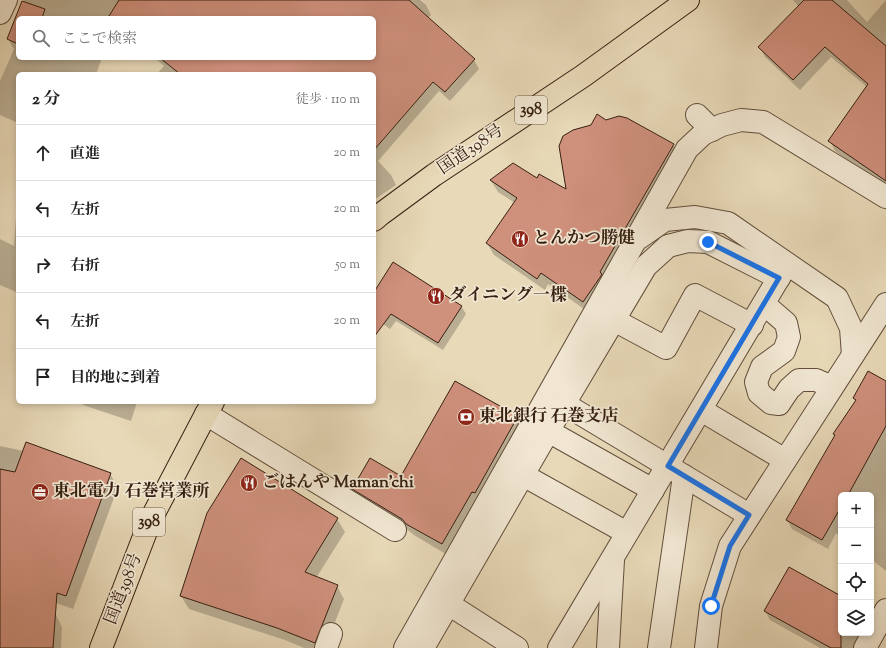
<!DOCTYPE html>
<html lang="ja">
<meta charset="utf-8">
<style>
:root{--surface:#fff;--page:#f2f2f2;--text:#222;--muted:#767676;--line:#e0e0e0}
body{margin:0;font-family:"Sorts Mill Goudy","Noto Serif JP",serif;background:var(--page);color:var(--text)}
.controls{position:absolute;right:12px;bottom:12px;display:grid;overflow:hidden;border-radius:6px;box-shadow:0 2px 6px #0003}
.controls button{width:36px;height:36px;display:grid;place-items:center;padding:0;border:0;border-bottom:1px solid var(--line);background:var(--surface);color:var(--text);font:20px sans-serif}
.stop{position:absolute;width:12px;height:12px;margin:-9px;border:3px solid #1a73e8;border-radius:50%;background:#fff}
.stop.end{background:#1a73e8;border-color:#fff;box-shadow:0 1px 4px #0008}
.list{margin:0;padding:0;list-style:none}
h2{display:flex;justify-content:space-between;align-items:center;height:52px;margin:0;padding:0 16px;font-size:17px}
h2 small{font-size:13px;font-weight:400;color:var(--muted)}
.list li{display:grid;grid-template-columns:26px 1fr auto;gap:12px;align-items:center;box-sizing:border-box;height:56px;padding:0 16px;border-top:1px solid var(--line)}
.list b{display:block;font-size:15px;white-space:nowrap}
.list em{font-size:13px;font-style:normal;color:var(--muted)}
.icon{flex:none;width:22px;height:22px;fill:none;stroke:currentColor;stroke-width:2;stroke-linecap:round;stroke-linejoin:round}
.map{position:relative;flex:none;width:886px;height:648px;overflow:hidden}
.search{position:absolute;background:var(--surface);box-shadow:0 2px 6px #0003;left:16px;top:16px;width:360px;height:44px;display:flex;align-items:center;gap:10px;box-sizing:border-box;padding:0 14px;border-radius:6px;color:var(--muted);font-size:15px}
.panel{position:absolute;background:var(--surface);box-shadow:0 2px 6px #0003;left:16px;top:72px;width:360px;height:332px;border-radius:6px}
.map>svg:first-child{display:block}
.shadow{fill:#0003}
.building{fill:#cf907c;stroke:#372012}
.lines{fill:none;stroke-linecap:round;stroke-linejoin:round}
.minor-casing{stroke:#634e3c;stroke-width:24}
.highway-casing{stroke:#372012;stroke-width:24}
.minor{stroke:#f0e6d1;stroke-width:22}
.highway{stroke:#e8d9b8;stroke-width:22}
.route{stroke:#1a73e8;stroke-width:5}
.labels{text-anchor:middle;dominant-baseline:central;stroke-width:3.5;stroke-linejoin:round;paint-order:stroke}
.shield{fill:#f0e6d1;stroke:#6e5b4b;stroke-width:1}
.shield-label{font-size:16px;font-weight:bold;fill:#372012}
.street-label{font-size:17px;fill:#372012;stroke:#f0e6d1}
.poi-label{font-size:17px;font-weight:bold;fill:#372012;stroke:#f0e6d1;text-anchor:start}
</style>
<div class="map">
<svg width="886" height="648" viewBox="0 0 886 648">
<rect width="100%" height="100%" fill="#e8d9b8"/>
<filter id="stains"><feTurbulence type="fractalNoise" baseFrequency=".005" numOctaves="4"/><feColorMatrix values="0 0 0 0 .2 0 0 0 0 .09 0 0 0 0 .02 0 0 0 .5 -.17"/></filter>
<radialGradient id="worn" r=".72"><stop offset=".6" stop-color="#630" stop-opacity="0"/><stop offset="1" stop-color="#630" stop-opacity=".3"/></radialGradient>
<!-- shadow -->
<g class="shadow">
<polygon points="24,0 420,0 426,5 431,15 428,18 474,60 479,69 450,101 439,91 378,161 391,175 396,185 374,200 374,74 157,74 164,66 155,58 374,58 374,18 18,18 18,58 102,58 96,74 18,74 18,123 0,115 0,81 14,49 8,39"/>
<polygon points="793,0 847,0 867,22 886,0 886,187 835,151 830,141 867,87 831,57 800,90 765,57 760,47 799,7"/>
<polygon points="606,122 673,145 680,157 590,313 548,284 545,290 494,255 487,243 515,203 498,192 491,181 538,180 567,191"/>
<polygon points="18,188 18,288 16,292 0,285 0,239 14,246"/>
<polygon points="374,294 461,306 466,314 443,350 396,321 390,329 380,322 374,330"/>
<polygon points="886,383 886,571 871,559 871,495 841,495 841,537 836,533 828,549 792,529 787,520 856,402 854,398"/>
<polygon points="81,402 137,402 131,421 83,405"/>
<polygon points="517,417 524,429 449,556 414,535 409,531 360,501 353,489 401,477"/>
<polygon points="0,446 24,451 110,474 118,487 73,609 0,583"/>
<polygon points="337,519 345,532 316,578 337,586 344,599 325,648 304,648 285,640 189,609 181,596"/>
<polygon points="841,597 841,633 862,633 854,648 820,648 770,620 765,611"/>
<polygon points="0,609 55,613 62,627 61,648 0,648"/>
</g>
<!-- building -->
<g class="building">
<polygon points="119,0 409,0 475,59 445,92 433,82 374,150 374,74 180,74 160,58 374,58 374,18 111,18 109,16"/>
<polygon points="804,0 832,0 886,46 886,181 828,141 868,84 825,47 793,80 758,47"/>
<polygon points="22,1 45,9 42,18 18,18 18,44 7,39"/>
<polygon points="597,114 606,120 619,116 627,118 674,144 600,272 602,274 601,276 583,302 541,273 537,279 486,243 517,198 490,180 513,163 537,178 539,174 566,189 559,146 563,136 573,130 591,125"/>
<polygon points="393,262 462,306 438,343 391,314 374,337 374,292"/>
<polygon points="868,371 886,381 886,426 848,495 841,495 841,507 822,540 786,520 801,494 835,435 833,434 856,400 853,398"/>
<polygon points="455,381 518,416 475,493 472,492 442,544 406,524 402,519 352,489 370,458 401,476"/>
<polygon points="26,442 111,473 66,596 57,593 53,648 0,648 0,469 15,472"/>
<polygon points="241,458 338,518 305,572 338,585 315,643 277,628 180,596 207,513"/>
<polygon points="789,567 841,596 841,648 831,648 764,611"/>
</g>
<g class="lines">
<defs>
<g id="minor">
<polyline points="0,13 6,0"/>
<polyline points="697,115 712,130"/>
<polyline points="639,238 665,220 695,217 728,223 837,298 851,328 853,355"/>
<polyline points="764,304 786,323 789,337 784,351 762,367 756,382 759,393 771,403 779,404 789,389 799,380 816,380 832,387"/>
<polyline points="614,320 666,348 695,295 752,325"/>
<polyline points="551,396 749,515"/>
<polyline points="701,410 785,460"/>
<polyline points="206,414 395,530"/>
<polyline points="548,431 653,490"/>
<polyline points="523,475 627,533"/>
<polyline points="436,596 517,648"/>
<polyline points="326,648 331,634"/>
<polyline points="405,648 687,149 703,134 722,125 741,120 763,122 886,197"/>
<polyline points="423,648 564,404 646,266 668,246 688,241 708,242 779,278"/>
<polyline points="559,648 787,264"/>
<polyline points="608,648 613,560"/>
<polyline points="659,648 684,476"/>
<polyline points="706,648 711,606 730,546 886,304"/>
<polyline points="865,648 886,610"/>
</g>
<g id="highway">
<polyline points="374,220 381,214 434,175 583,76 688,0"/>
<polyline points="101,648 150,521 206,414 213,402"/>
</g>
</defs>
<!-- minor casing -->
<use href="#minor" class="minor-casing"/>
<!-- highway casing -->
<use href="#highway" class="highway-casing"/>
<!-- minor -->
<use href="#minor" class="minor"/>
<!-- highway -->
<use href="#highway" class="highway"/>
</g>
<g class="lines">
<!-- route -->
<polyline class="route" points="708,242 779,278 668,466 749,515 730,546 711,606"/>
</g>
<!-- icons -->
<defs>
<symbol id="restaurant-disc" viewBox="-11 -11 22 22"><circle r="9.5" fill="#8f2418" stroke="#f0e6d1"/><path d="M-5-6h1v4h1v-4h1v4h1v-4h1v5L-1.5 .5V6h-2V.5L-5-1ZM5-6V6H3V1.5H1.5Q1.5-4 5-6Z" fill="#fff"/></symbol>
<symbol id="bank-disc" viewBox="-11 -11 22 22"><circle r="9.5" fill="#8f2418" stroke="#f0e6d1"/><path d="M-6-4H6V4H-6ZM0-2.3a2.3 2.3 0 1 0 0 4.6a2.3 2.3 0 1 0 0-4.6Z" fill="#fff"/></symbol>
<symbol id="office-disc" viewBox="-11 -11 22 22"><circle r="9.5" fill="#8f2418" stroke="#f0e6d1"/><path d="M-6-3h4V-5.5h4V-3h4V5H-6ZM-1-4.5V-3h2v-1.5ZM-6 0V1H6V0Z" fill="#fff"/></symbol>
</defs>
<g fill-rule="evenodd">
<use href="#restaurant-disc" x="510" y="229" width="20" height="20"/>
<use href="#restaurant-disc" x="426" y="286" width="20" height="20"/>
<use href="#bank-disc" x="456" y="407" width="20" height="20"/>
<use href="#restaurant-disc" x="239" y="473" width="20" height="20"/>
<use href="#office-disc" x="30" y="482" width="20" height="20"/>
</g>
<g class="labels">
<!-- shield labels -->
<g class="shield">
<rect x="515" y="96" width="32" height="28" rx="3"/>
<rect x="133" y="508" width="32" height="28" rx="3"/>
</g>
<g class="shield-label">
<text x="531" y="110">398</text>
<text x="149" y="522">398</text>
</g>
<!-- street labels -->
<g class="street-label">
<text transform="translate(471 150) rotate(-34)">国道398号</text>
<text transform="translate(124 589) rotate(-69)">国道398号</text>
</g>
<!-- poi labels -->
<g class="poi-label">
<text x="533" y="239">とんかつ勝健</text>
<text x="449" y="296">ダイニング一楪</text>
<text x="479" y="417">東北銀行 石巻支店</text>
<text x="262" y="483">ごはんや Maman'chi</text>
<text x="53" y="492">東北電力 石巻営業所</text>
</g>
</g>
<rect width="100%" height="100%" filter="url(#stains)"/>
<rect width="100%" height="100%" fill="url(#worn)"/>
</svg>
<div class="controls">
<button>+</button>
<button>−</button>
<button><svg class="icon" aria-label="locate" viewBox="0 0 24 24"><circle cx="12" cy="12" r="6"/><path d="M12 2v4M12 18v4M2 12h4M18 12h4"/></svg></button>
<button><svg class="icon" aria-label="layers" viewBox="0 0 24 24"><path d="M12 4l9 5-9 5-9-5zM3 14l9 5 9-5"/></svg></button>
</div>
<div class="stop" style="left:711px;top:606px"></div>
<div class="stop end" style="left:708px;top:242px"></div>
<div class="search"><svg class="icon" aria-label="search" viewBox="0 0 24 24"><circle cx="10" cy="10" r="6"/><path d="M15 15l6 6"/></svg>ここで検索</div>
<section class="panel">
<h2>2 分<small>徒歩 · 110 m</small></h2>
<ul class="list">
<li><svg class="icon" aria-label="ahead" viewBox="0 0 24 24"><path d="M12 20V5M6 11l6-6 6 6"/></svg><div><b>直進</b></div><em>20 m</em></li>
<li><svg class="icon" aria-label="left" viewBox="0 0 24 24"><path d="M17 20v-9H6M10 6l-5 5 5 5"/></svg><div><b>左折</b></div><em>20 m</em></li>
<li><svg class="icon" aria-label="right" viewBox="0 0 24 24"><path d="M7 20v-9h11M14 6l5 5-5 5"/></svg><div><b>右折</b></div><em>50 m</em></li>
<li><svg class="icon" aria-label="left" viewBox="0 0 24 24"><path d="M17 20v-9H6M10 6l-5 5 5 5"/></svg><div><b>左折</b></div><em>20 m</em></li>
<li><svg class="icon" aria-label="arrive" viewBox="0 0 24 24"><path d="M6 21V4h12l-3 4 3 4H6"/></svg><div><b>目的地に到着</b></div></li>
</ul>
</section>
</div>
